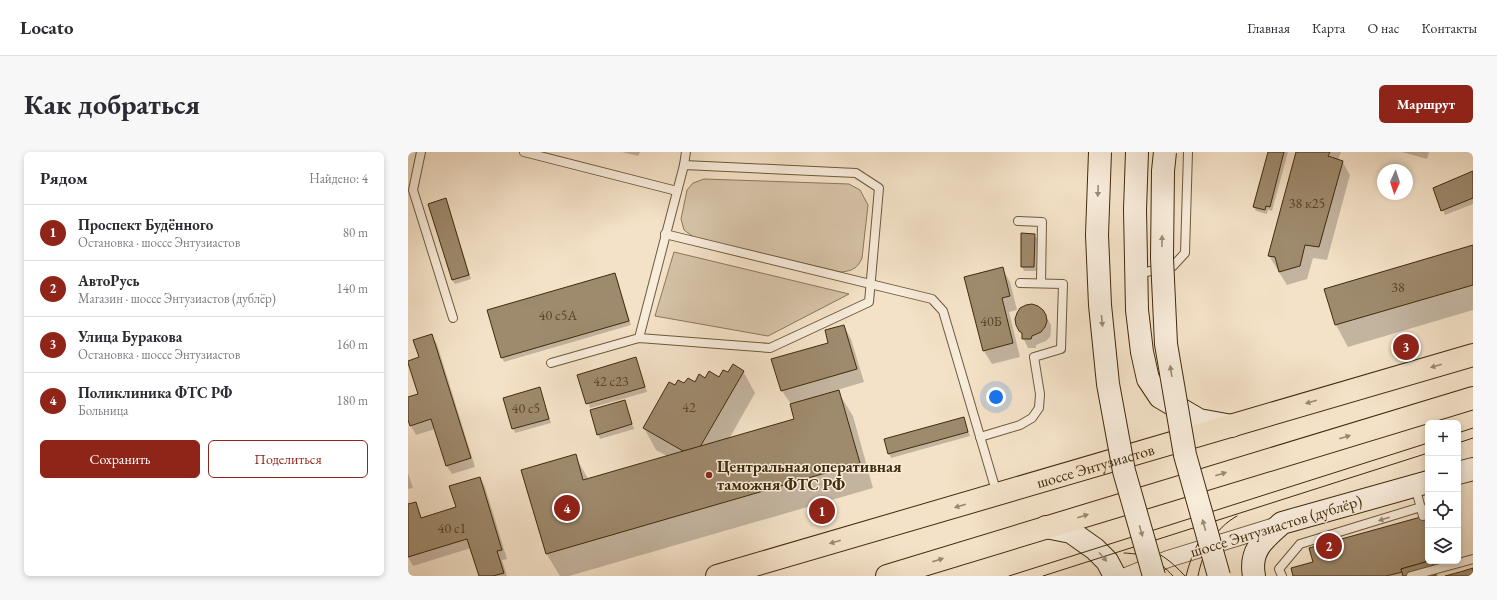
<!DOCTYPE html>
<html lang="ru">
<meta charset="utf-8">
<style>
:root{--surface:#fff;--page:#f7f7f7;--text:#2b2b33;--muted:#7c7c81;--line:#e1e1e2;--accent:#8f2418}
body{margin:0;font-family:"EB Garamond",serif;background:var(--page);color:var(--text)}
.controls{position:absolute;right:12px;bottom:12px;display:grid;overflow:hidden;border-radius:6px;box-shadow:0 2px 6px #0003}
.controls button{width:36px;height:36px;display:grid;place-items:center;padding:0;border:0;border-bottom:1px solid var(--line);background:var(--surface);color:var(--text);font:20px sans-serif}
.compass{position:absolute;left:969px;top:12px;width:36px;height:36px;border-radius:50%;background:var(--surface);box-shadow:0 2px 6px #0003;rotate:183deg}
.you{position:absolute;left:588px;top:245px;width:14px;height:14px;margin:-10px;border:3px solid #fff;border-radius:50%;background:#1a73e8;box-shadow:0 0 0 6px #1a73e833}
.badge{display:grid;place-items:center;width:26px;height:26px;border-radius:50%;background:var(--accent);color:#fff;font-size:13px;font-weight:700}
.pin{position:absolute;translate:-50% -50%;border:2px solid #fff;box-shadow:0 1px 4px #0006}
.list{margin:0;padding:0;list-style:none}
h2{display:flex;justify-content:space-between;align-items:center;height:52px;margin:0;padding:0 16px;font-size:17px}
h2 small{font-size:13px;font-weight:400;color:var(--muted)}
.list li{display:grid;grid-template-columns:26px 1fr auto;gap:12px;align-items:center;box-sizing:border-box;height:56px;padding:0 16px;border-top:1px solid var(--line)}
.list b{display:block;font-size:15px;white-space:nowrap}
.list p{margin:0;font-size:13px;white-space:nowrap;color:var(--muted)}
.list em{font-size:13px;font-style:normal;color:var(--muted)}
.actions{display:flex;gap:8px;padding:12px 16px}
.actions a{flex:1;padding:9px 0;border:1px solid var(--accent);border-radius:6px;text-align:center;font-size:14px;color:var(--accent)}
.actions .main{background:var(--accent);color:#fff}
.icon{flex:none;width:22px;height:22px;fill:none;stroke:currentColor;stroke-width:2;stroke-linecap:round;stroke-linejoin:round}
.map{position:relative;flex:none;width:1065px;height:424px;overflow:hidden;border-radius:6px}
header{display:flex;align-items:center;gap:24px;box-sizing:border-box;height:56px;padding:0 20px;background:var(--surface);border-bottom:1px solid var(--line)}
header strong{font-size:19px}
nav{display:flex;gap:22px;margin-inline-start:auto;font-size:14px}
.intro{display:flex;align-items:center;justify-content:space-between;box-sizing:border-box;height:96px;padding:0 24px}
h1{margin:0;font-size:28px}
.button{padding:10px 18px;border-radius:6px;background:var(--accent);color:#fff;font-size:14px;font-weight:700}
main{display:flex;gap:24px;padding:0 24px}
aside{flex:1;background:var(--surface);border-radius:6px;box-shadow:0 2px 6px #0003}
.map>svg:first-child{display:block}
.green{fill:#d6c3a8;stroke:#8c7759}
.shadow{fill:#0003}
.building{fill:#9e8a6d;stroke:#412b0a}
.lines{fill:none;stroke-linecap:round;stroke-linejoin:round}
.service-casing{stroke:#6e593a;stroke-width:10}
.minor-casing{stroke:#6e593a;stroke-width:18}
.secondary-casing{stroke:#412b0a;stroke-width:24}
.primary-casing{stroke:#412b0a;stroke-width:24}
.service{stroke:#f8ecdb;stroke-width:8}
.minor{stroke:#f8ecdb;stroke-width:16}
.secondary{stroke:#f8ecdb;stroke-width:22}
.primary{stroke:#f4e2c8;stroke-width:22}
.tram{stroke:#412b0a;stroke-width:1}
.secondary-bridge-casing{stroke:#412b0a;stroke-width:24;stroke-linecap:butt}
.secondary-bridge{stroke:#f8ecdb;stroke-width:22}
.oneway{fill:#9c8c72}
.oneway2{fill:#9a8669}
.poi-dot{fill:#8f2418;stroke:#f8ecdb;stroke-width:1.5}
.labels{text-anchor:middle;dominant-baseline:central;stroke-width:3;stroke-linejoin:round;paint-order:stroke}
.number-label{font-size:14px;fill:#584323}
.poi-label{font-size:16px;font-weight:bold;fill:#412b0a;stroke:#f8ecdb;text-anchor:start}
.street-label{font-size:16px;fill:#412b0a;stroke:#f8ecdb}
</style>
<header>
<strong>Locato</strong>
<nav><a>Главная</a><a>Карта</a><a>О нас</a><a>Контакты</a></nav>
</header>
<div class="intro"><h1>Как добраться</h1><a class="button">Маршрут</a></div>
<main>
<aside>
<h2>Рядом<small>Найдено: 4</small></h2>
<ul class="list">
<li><span class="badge">1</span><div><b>Проспект Будённого</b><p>Остановка · шоссе Энтузиастов</p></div><em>80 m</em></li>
<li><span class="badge">2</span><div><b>АвтоРусь</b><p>Магазин · шоссе Энтузиастов (дублёр)</p></div><em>140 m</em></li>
<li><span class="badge">3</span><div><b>Улица Буракова</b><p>Остановка · шоссе Энтузиастов</p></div><em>160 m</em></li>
<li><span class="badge">4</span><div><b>Поликлиника ФТС РФ</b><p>Больница</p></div><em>180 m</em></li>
</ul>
<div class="actions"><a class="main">Сохранить</a><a>Поделиться</a></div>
</aside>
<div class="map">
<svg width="1065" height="424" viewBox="0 0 1065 424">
<rect width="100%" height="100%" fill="#f4e2c8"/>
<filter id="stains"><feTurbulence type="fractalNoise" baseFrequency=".005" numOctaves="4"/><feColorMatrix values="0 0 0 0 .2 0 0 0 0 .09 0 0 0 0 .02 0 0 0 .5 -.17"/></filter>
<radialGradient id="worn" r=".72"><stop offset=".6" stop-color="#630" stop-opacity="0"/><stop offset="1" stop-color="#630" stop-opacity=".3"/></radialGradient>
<!-- green -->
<g class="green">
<path d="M296 27 441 32 452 38 460 53 454 106C450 116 444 119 433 120L287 86 276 78 273 67 279 38 285 31Z"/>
<polygon points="266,100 441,142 360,184 247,164"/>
</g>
<!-- shadow -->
<g class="shadow">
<polygon points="214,0 232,0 230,4"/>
<polygon points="861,0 880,0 864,59 860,58 859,62 848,59 846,55"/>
<polygon points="890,0 933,0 930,8 934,9 942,23 919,108 905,106 899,127 879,133 861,104"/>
<polygon points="994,0 1021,0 1019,7"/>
<polygon points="1065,21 1065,52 1037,63 1026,37"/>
<polygon points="40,52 63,127 47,132 44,128 21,53"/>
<polygon points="626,83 629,87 628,119 616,119 614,114"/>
<polygon points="1065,94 1065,158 940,195 928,173 917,138"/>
<polygon points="594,116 602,130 609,158 601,160 612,205 584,212 576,199"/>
<polygon points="206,122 209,126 223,173 96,210 94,206"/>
<polygon points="634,158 643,173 643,179 642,185 638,189 628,193 628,196 620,196 609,173"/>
<polygon points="436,174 443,187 456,230 429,238 445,264 465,336 161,424 152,424 138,401 167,304 181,328 261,305 248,298 236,276 268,235 287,231 298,227 311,226 321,222 335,219 347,241 321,287 387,268 383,252 374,239 422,191"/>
<polygon points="23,183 29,192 67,315 44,322 38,313 27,277 8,283 3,274 0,265 0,246 11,242 12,206"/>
<polygon points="228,207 239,240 182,256 171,223"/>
<polygon points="131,236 143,271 107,281 96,247"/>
<polygon points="217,249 226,277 192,287 190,282"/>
<polygon points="555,266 562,284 483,306 481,301"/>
<polygon points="0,321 5,336 0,337"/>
<polygon points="72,326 77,335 99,407 94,408 99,424 72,424 63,396 5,414 0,405 0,349 1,353 7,351 14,366 49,356"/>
<polygon points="1020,409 1039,409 1040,414 1028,418 1030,424 886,424"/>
</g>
<!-- building -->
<g class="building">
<polygon points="860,0 876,0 862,55 858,54 857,58 845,55"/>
<polygon points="888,0 922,0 920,4 935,9 911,95 897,93 892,114 871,120 867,105 860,104"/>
<polygon points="1065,19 1065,46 1033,59 1025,36"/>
<polygon points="38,46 61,123 44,128 20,52"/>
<polygon points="613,81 627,82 626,115 613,115"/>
<polygon points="1065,93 1065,133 927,173 916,137"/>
<polygon points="595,115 602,144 594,146 605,191 575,199 556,125"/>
<polygon points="207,121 221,169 93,206 79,158"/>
<polygon points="624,152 630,154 635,158 638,163 639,169 637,175 633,180 624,184 623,187 614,187 614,181 611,179 608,173 607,167 609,161 612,156 618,153"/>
<polygon points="436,173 449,217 373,239 363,207 420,191 417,178"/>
<polygon points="24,182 63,306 38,314 23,267 2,274 0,268 0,245 10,242 0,211 0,209 11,205 5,188"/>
<polygon points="228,205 237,235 178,252 169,223"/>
<polygon points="325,212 336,219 292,295 275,299 235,276 261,230 267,233 270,228 276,231 280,226 287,230 291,222 297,226 301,219 311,225 315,218 320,220"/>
<polygon points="132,235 141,267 104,277 95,246"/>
<polygon points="431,238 452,311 138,402 113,318 168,302 175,328 386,267 382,252"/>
<polygon points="217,248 224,272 189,283 182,258"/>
<polygon points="556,265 560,280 480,302 476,287"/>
<polygon points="72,325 94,398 89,399 96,421 85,424 71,424 59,387 0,405 0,352 8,350 13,366 48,355 41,334"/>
<polygon points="1020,363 1021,409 993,417 994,420 978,424 885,424 883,416 905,410 901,396"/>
<polygon points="1021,409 1024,409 1028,424 995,424 993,417"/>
<polygon points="1065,416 1065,424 1037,424 1052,420"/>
</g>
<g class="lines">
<defs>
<g id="service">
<polyline points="13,0 5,38 45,166"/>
<polyline points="116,0 269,39"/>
<polyline points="276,13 278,0"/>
<polyline points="610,69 634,70 633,131"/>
<polyline points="257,82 524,147 535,159 589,342"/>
<polyline points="729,122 765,114 777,101 780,0"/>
<polyline points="143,211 231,186 276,13 448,21 471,36 461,150 362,196 231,186"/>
<polyline points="572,285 612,273 624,266 631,256 632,242 626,205 653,197 655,132 612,131"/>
<polyline points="1007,334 1015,364"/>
<polyline points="874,424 871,417 892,392 1013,355"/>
<polyline points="1003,424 1065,407"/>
</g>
<polyline id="minor" points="718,424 760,407 870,373"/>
<g id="secondary">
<polyline points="729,0 727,58 729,158 734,200 740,227 752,245 791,268 824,274"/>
<polyline points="1050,321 1065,317"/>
<polyline points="638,375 663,380 687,397 699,409 707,424"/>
<path d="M846 424C841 398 856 387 874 371L1020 330"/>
</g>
<g id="primary">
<path id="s1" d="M309 424 1065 203"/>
<polyline points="479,424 1065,246"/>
</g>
</defs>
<!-- service casing -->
<use href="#service" class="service-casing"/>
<!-- minor casing -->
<use href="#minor" class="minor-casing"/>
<!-- secondary casing -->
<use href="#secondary" class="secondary-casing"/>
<!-- primary casing -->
<use href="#primary" class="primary-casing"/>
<!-- service -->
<use href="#service" class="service"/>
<!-- minor -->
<use href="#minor" class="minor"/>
<!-- secondary -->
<use href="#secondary" class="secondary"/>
<!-- primary -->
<use href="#primary" class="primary"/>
<!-- tram -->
<g class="tram">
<polyline points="1050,281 1065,276"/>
<polyline points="1050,291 1065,286"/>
<path d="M729 394C751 399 762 408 777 424"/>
<path d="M716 401C739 402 749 407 765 424"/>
<polyline points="601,424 1020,291"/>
<polyline points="635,424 1020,301"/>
<path d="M778 424C784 401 791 386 806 368"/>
<path d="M790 424C795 399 806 377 829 364"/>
</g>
<defs>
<g id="secondary-bridge">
<polyline points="692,0 689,83 692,153 700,232 716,319 746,424"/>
<polyline points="757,0 755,19 754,106 758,192 777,303 811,424"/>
</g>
</defs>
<!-- secondary-bridge casing -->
<use href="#secondary-bridge" class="secondary-bridge-casing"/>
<!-- secondary-bridge -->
<use href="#secondary-bridge" class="secondary-bridge"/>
</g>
<!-- one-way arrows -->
<defs><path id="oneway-solid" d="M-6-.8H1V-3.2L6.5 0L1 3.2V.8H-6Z"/></defs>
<g class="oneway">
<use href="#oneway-solid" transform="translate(690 39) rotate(92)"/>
<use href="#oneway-solid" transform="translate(754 89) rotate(-89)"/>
<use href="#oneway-solid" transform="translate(694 169) rotate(84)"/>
<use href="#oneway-solid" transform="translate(763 219) rotate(-99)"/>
<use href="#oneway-solid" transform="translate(976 367) rotate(163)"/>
<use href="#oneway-solid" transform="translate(796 373) rotate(-105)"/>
<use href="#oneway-solid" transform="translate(733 379) rotate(74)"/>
<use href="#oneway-solid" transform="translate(695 405) rotate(49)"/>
</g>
<g class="oneway2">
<use href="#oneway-solid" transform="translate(1028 214) rotate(164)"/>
<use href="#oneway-solid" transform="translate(903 250) rotate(164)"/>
<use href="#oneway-solid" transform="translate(937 285) rotate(-17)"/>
<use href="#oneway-solid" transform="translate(813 322) rotate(-17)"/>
<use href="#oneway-solid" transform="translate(552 354) rotate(164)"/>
<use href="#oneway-solid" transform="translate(675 364) rotate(-17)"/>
<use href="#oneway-solid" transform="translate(427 390) rotate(164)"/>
<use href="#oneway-solid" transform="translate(530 408) rotate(-17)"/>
</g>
<!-- markers -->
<circle class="poi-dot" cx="301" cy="323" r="4"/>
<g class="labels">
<!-- number labels -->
<g class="number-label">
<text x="899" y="51">38 к25</text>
<text x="990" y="135">38</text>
<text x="150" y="163">40 с5А</text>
<text x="583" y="169">40Б</text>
<text x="203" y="229">42 c23</text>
<text x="281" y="255">42</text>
<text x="118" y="256">40 с5</text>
<text x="44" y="376">40 с1</text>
</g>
<!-- poi labels -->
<g class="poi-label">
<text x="309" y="314">Центральная оперативная<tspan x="309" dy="18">таможня ФТС РФ</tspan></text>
</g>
<!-- street labels -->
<g class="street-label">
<text stroke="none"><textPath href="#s1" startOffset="394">шоссе Энтузиастов</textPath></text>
<text transform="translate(868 374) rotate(-17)">шоссе Энтузиастов (дублёр)</text>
</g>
</g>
<rect width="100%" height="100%" filter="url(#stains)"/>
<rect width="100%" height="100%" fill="url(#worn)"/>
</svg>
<div class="controls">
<button>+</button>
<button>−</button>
<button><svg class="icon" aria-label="locate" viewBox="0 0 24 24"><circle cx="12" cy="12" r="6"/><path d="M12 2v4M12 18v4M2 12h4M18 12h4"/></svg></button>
<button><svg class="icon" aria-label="layers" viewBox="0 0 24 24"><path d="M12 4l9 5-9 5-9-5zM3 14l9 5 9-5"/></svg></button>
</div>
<svg class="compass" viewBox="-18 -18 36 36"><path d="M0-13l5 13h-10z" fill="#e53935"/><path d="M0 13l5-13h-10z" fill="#7c7c81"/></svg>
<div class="you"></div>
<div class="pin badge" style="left:414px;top:359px">1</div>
<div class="pin badge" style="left:921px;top:394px">2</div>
<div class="pin badge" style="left:998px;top:195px">3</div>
<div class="pin badge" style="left:159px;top:356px">4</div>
</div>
</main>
